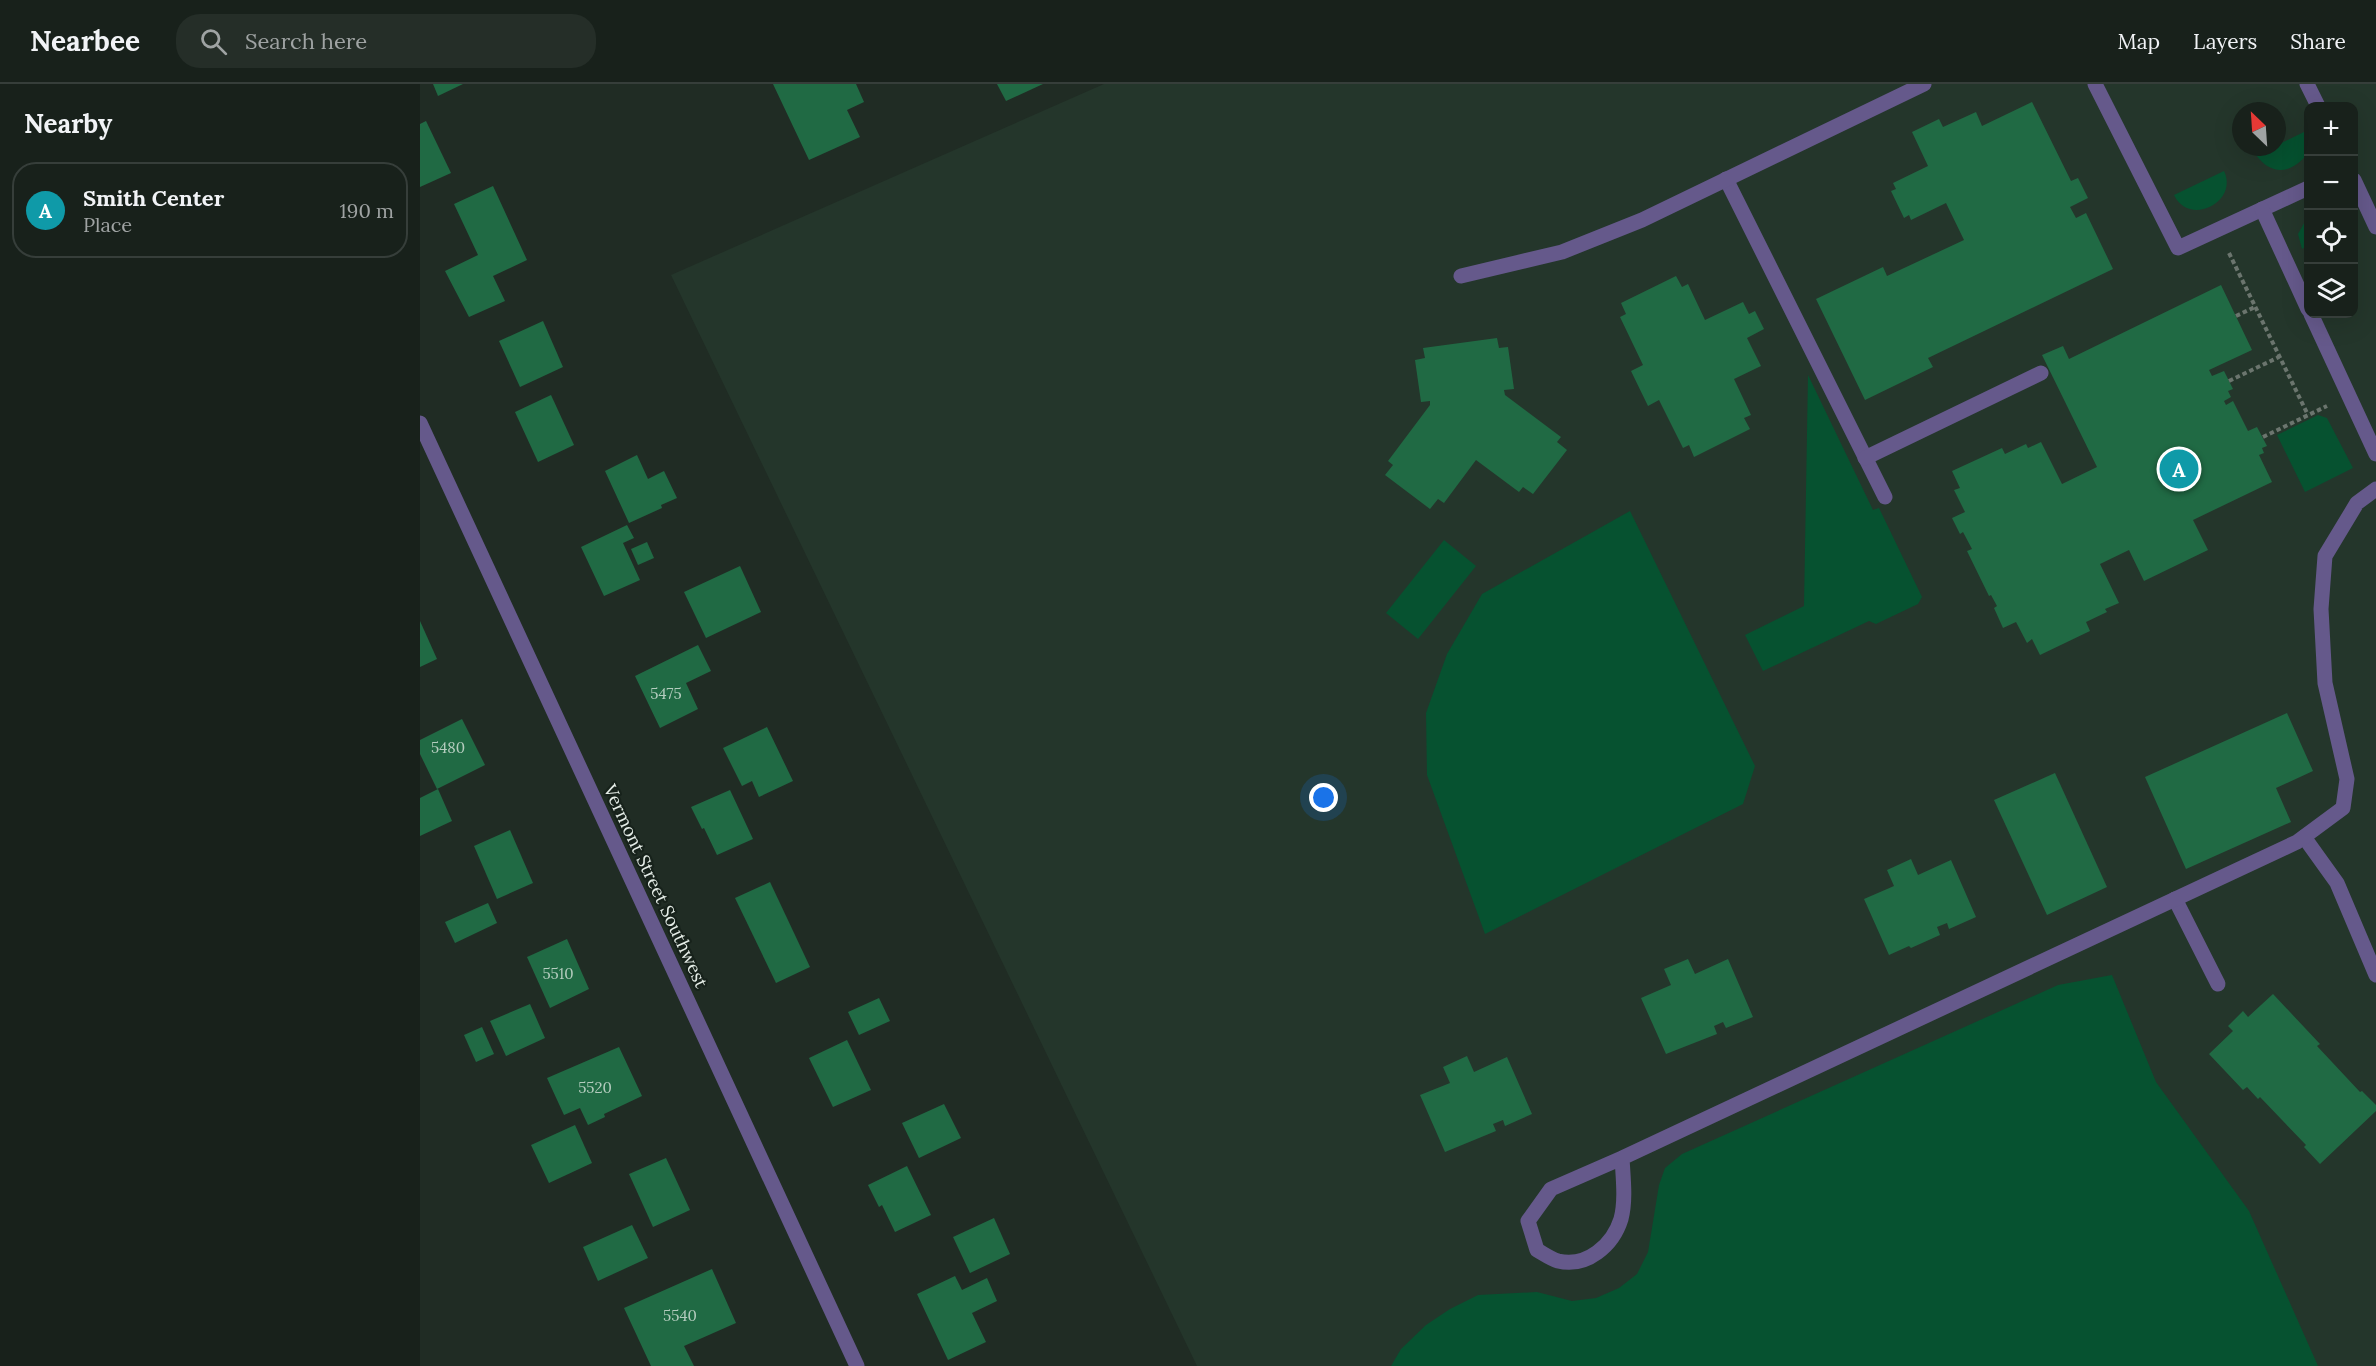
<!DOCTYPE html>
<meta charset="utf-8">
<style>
:root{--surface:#18211b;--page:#252e28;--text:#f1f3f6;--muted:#9fa3a3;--line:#363e3a;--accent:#bcaaf6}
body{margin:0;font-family:Lora,serif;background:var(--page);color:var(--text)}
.controls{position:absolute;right:18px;top:18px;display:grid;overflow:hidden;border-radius:12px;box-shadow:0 6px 24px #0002}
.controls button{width:54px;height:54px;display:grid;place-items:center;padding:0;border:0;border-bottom:2px solid var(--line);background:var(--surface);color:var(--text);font:30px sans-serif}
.compass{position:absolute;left:1812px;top:18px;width:54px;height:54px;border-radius:50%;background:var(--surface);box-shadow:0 6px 24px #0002;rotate:335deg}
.you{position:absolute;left:904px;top:714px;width:21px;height:21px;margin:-15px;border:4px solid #fff;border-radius:50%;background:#1a73e8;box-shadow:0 0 0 9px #1a73e833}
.badge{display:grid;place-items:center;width:39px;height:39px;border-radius:50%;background:var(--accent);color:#fff;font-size:20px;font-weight:700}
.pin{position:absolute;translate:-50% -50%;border:3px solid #fff;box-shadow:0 2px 6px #0006}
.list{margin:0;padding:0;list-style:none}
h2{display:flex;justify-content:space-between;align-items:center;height:78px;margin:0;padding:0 24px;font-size:26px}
h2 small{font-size:20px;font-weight:400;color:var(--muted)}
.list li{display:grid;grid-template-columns:39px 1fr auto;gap:18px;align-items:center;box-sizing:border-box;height:96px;margin:0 12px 12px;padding:0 12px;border:2px solid var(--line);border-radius:24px}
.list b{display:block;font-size:22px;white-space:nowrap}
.list p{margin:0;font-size:20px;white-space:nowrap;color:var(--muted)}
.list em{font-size:20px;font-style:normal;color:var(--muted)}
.icon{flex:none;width:33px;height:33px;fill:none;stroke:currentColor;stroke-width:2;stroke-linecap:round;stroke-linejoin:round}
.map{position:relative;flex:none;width:1956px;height:1282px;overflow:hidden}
header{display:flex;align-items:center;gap:36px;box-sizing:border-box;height:84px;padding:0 30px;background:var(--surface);border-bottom:2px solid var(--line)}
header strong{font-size:28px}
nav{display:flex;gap:33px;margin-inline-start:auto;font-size:21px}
.search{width:420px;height:54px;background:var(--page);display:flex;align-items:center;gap:15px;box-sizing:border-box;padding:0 21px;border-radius:24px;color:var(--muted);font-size:22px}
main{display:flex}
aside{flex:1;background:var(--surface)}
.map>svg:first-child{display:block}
.built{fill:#24362b;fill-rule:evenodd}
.green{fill:#065230}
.building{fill:#206a44}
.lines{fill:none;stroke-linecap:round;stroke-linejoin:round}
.path{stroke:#6b756e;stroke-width:4;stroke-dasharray:4.5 3;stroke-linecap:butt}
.service{stroke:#65598b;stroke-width:15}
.minor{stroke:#65598b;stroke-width:15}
.labels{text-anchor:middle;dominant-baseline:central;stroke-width:4.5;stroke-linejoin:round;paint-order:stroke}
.number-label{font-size:15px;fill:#b4ccbe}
.street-label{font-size:18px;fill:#e5ede7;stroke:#17221b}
</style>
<header>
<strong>Nearbee</strong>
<div class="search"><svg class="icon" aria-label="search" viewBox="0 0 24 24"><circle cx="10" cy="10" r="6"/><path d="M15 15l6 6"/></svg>Search here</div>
<nav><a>Map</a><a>Layers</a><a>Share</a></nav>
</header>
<main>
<aside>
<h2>Nearby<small></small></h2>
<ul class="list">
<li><span class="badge" style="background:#0f9aa8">A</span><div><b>Smith Center</b><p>Place</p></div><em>190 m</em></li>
</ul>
</aside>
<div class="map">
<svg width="1956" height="1282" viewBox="0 0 1956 1282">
<rect width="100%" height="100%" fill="#202c24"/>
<!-- built -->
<path class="built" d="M684 0H1956V1282H777L251 191ZM1888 22H1934V230H1888ZM1821 27H1857V63H1821Z"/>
<!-- green -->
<g class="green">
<path d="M1886 47 1888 57 1887 70C1872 90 1851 92 1836 71L1857 63V61Z"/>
<path d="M1804 87C1819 118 1769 143 1754 111Z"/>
<polygon points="1888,132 1888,161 1882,165 1878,150"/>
<polygon points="1388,291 1453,426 1459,424 1502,513 1498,520 1456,540 1449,537 1343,587 1325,551 1384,522"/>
<polygon points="1898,331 1907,334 1933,384 1885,408 1857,351"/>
<polygon points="1210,427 1335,682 1323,720 1065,850 1007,691 1006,629 1027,570 1062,510"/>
<polygon points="1024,456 1056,482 998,555 966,529"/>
<polygon points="1692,891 1736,998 1829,1127 1898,1282 971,1282 981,1265 1006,1241 1030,1225 1058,1211 1117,1208 1152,1217 1176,1214 1199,1204 1217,1190 1228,1168 1239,1101 1245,1084 1262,1070 1638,901"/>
</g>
<!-- building -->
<g class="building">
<polygon points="13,0 43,0 18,12"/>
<polygon points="353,0 436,0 444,18 427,26 440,53 389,76"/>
<polygon points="577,0 623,0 586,17"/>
<polygon points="1612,18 1651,97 1658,94 1668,114 1650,123 1656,134 1666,129 1693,185 1508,274 1513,283 1445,316 1396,215 1463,183 1467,192 1544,156 1526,119 1491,136 1489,131 1484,134 1471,107 1476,105 1473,99 1508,82 1492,48 1519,35 1523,43 1556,28 1562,42"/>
<polygon points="6,37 31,89 0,103 0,40"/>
<polygon points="73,102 107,176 73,192 85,217 49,233 25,187 58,171 34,120"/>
<polygon points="1256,192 1262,203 1268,200 1285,236 1323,218 1329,230 1335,227 1344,245 1327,254 1341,282 1314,295 1331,331 1324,334 1330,345 1274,373 1269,361 1263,364 1239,316 1228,322 1211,287 1223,281 1200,233 1206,230 1201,219"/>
<polygon points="1801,201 1832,266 1789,286 1792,292 1804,287 1813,305 1808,307 1811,313 1804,317 1806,321 1813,317 1828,347 1837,343 1847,362 1842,364 1844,369 1839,371 1852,398 1773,436 1788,466 1724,497 1709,466 1680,480 1699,519 1685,525 1687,528 1666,538 1670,547 1620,571 1612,555 1607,559 1596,538 1583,544 1574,524 1577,522 1571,511 1569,512 1547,467 1552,465 1543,448 1540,450 1532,434 1545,428 1534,406 1540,404 1532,387 1582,364 1585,370 1606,360 1608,364 1621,358 1642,400 1677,383 1622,271 1643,262 1649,275"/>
<polygon points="123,237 143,283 100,303 79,257"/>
<polygon points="1077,254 1079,264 1088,263 1094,305 1084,306 1085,311 1141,353 1137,358 1147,366 1113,410 1103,403 1099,408 1056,376 1024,419 1018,415 1010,425 965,391 973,381 968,377 1010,321 1010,317 1001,318 995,276 1005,274 1003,264"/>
<polygon points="131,311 154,361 118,378 95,328"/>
<polygon points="217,371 228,395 244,387 257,414 241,421 242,424 209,439 185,387"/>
<polygon points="207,441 214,454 203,459 220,496 184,512 161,463"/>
<polygon points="227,458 234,474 218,481 211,465"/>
<polygon points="320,482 341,528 286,554 264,508"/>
<polygon points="0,537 17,575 0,583"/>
<polygon points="278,561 291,587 266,599 278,625 240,644 215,592"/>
<polygon points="1867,629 1893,687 1856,704 1871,738 1766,785 1725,693"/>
<polygon points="42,635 65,681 17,705 0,670 0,656"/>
<polygon points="347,643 373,697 339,713 332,697 322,702 303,664"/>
<polygon points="1635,689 1687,803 1627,831 1574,716"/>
<polygon points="18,705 32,737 0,752 0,714"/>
<polygon points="310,706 333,755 297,771 284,744 282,745 271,723"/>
<polygon points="90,746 113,799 77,815 54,762"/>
<polygon points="1491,775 1498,791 1531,776 1556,833 1529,845 1527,839 1517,843 1520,851 1491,864 1489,862 1469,871 1444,815 1474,802 1467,786"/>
<polygon points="350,798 390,883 356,899 315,814"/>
<polygon points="68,819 77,839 35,859 25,838"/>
<polygon points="147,855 169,905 130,924 107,873"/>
<polygon points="1268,875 1275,890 1308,875 1333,933 1306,944 1303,938 1294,942 1297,950 1246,970 1221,914 1251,901 1244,885"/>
<polygon points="1853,910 1900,960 1897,962 1940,1008 1942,1007 1956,1021 1956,1027 1900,1080 1884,1063 1886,1061 1840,1013 1838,1015 1827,1003 1823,1006 1789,970 1813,947 1808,942 1823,927 1828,933"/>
<polygon points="459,914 470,937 439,951 428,928"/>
<polygon points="110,920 125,954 86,972 70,937"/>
<polygon points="62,943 74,970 56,978 44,951"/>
<polygon points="427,956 451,1006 413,1023 389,974"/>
<polygon points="199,963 222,1012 184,1030 185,1033 168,1041 160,1024 144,1031 127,994"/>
<polygon points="1047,972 1054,988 1087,973 1112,1030 1085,1042 1083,1036 1073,1040 1076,1047 1025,1068 1000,1011 1030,999 1023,983"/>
<polygon points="524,1020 541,1054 499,1074 482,1039"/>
<polygon points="155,1041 172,1079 129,1099 111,1061"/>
<polygon points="246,1074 270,1126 233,1143 209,1090"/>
<polygon points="487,1082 511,1131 475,1148 462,1121 459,1123 448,1101"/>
<polygon points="574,1134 590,1170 550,1189 533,1153"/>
<polygon points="212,1141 228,1174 178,1197 163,1163"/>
<polygon points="292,1185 316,1239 264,1262 274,1282 231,1282 204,1224"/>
<polygon points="535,1192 542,1206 567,1194 577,1217 552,1229 566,1258 528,1276 497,1210"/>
</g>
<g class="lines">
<!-- path -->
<g class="path">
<polyline points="1809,169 1888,331"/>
<polyline points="1816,232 1835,223"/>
<polyline points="1809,297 1859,273"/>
<polyline points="1843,353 1907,322"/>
</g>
<!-- service -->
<g class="service">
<polyline points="1675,0 1758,164 1888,104"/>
<polyline points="1887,0 1898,22"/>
<polyline points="1306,95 1465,413"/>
<polyline points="1934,96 1956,143"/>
<polyline points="1842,125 1888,225"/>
<polyline points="1041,192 1142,168 1222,136 1504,0"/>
<polyline points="1891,230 1956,370"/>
<polyline points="1445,374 1621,289"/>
<polyline points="1884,753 1917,799 1956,891"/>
<polyline points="1755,815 1798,900"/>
<path d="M1202 1074C1203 1093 1206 1116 1201 1135 1193 1161 1167 1184 1138 1177 1131 1175 1124 1170 1117 1166L1108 1137 1131 1105 1202 1074 1877 758 1923 724 1927 695 1905 599 1901 525 1905 472 1937 419 1956 405"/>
</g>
<!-- minor -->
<polyline class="minor" points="0,339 437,1282"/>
</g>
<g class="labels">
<!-- number labels -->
<g class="number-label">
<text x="246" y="609">5475</text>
<text x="28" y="663">5480</text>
<text x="138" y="889">5510</text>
<text x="175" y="1003">5520</text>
<text x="260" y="1231">5540</text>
</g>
<!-- street labels -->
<g class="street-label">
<text transform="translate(236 802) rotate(65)">Vermont Street Southwest</text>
</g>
</g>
</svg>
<div class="controls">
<button>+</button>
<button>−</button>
<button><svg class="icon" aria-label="locate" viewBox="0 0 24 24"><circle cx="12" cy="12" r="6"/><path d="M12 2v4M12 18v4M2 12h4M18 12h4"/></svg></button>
<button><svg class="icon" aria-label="layers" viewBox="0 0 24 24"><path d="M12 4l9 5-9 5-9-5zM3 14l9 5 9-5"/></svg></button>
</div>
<svg class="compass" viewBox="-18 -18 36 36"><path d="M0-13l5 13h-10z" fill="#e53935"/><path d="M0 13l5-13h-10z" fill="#9fa3a3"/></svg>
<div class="you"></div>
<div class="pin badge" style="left:1759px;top:385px;background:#0f9aa8">A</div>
</div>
</main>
